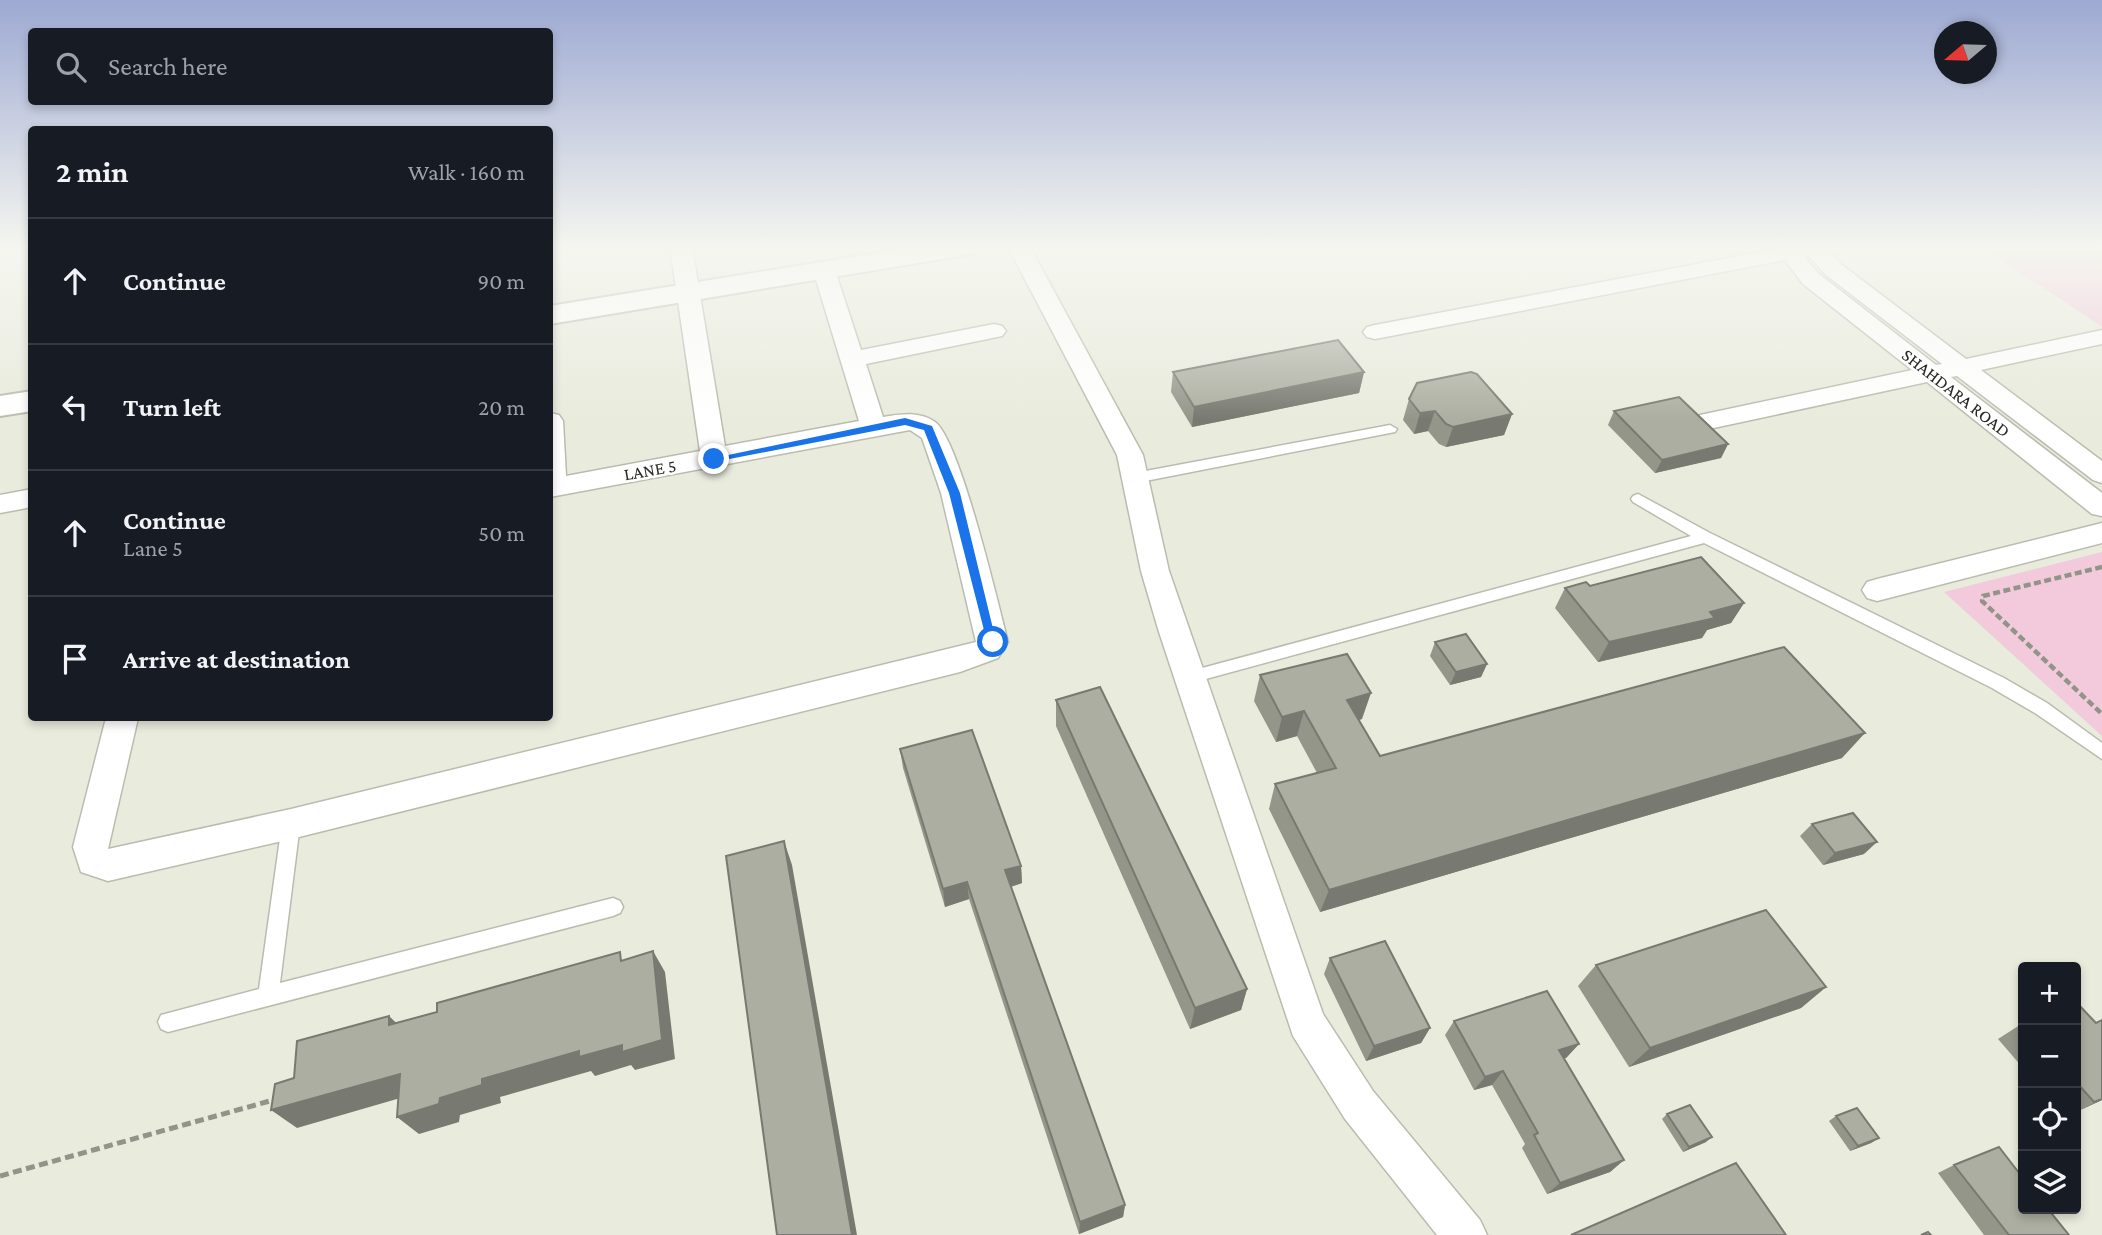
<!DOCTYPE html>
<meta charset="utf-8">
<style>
:root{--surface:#171b24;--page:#20242c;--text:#f1f3f6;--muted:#9ea1a6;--line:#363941}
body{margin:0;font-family:"Crimson Pro",serif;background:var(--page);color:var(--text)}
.controls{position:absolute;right:21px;bottom:21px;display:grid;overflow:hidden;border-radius:7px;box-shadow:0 4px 10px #0003}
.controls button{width:63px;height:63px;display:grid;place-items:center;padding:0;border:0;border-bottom:2px solid var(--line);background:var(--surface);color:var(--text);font:35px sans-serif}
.compass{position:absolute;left:1934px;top:21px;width:63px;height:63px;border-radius:50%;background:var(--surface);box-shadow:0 4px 10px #0003;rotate:251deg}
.stop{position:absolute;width:21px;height:21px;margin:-16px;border:5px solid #1a73e8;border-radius:50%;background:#fff}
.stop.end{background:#1a73e8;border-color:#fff;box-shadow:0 2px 7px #0008}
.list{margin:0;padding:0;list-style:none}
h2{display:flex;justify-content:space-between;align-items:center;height:91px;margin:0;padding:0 28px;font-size:30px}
h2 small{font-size:23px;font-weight:400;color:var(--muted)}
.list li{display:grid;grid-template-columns:46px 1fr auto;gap:21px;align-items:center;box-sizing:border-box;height:126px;padding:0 28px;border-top:2px solid var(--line)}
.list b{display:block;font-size:26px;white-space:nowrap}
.list p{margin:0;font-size:23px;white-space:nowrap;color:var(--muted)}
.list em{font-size:23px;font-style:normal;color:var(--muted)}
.icon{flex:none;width:38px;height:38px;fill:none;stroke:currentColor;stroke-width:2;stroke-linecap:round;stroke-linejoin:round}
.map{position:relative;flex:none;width:2102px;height:1235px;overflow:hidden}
.search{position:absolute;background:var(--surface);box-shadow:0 4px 10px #0003;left:28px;top:28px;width:525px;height:77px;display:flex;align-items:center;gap:18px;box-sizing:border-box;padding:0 24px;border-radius:7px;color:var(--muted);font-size:26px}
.panel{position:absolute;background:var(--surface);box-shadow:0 4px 10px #0003;left:28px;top:126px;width:525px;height:595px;border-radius:7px}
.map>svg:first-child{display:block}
.green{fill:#f2cadb}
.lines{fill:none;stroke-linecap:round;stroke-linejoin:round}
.lane-casing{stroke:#babcaf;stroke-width:3}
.street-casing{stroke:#babcaf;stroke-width:3}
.secondary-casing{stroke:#babcaf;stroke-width:4}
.path-far1{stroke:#92948a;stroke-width:4.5;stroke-dasharray:7 3.5;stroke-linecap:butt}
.path{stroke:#92948a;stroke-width:5;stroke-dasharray:9 4.5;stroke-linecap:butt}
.lane{fill:#fff;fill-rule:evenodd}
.street{fill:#fff;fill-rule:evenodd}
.secondary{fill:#fff;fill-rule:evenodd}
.wall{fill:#94968a}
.shaded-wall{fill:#787a71}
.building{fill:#acaea1;stroke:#787a71;stroke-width:2}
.route{fill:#1a73e8}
.labels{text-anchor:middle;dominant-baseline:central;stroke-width:5;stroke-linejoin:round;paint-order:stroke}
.street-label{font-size:18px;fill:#282924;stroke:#fff}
</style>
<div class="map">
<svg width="2102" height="1235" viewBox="0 0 2102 1235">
<rect width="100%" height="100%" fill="#e9ebdd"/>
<!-- green -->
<g class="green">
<polygon points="1982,247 2102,247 2102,327"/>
<polygon points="2102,552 2102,736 1944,592"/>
</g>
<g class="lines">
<defs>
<g id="lane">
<polygon points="1390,425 1397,429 1395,432 1135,483 1128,478 1135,473"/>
<polygon points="1638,494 1710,533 2004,678 2047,703 2102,743 2102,759 2035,713 1992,688 1704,543 1191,683 1185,682 1183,677 1185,672 1191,671 1691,536 1633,502 1631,499 1633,496"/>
<polygon points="291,816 297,818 300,824 280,983 613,898 620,901 623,907 620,913 613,916 168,1032 161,1029 158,1022 161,1015 259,989 282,824 285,818"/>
</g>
<g id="street">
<path d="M670 247H692L725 446 859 421 813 270 816 265H832L835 270 861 350 994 324 1002 326 1006 331 1002 336 866 364 883 417C901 414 920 411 935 422 960 440 998 604 1008 642L998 658 960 672 291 839 108 881 81 872 73 847 106 718H138L108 849 291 809 976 642 941 493 922 438 910 430 550 497V413L559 415 563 421 566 476 700 451Z"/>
<polygon points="1008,247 1030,247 1143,455 1169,571 1323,1014 1373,1091 1480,1220 1487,1235 1437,1235 1345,1119 1293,1036 1159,632 1141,571 1117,455"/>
<path d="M1774 247H1832L1829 251 1842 265 1966 359 2102 330V344L1981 370 2102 461V483L2093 480 1957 376 1951 377 2102 493V516L2092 514 1927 382 1709 429 1700 427 1696 421 1700 415 1912 370 1803 284 1785 260 1375 339 1367 337 1363 332 1367 327 1375 325 1776 249ZM1809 256 1826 275 1942 364 1936 365 1819 274 1804 257Z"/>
<polygon points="32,489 32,507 0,513 0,495"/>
<polygon points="2102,523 2102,543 1877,601 1867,598 1862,590 1867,582 1877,579"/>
</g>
<g id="secondary">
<polygon points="914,247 980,247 976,253 966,255 550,324 550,306"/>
<polygon points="32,391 32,411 0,416 0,396"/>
</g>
</defs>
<!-- lane casing -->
<use href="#lane" class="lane-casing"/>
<!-- street casing -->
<use href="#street" class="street-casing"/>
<!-- secondary casing -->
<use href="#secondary" class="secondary-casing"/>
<!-- path-far1 -->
<polyline class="path-far1" points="2102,567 1983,596 1982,601 2102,714"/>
<!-- path -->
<polyline class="path" points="0,1176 277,1099"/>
<!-- lane -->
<use href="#lane" class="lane"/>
<!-- street -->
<use href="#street" class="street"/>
<!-- secondary -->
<use href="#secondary" class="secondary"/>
</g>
<!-- wall -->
<g class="wall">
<polygon points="1173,372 1364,372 1359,393 1192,427 1171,392"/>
<polygon points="1409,399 1512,414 1504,435 1446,447 1439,444 1428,431 1414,434 1403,420"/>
<polygon points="1614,411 1728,444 1721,458 1655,473 1608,425"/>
<polygon points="1590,586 1744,603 1731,623 1707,630 1702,638 1598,662 1555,608 1565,588"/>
<polygon points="1435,642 1487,664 1481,677 1450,685 1430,656"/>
<polygon points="1260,675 1362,719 1359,720 1380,756 1842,758 1320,912 1269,809 1275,784 1317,773 1297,736 1276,742 1254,701"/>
<polygon points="1056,700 1247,989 1241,1010 1190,1029 1056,726"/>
<polygon points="900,749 1021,866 1022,883 1011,887 1125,1205 1123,1217 1079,1234 969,899 945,907 903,768"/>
<polygon points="1812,824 1864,854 1823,865 1800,836"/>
<polygon points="1330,958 1430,1028 1421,1043 1366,1061 1324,974"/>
<polygon points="1596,965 1826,987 1801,1008 1629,1067 1578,986"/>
<polygon points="2076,1002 2096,1023 2102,1100 2076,1112"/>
<polygon points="1454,1021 1579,1044 1566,1058 1564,1058 1624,1160 1610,1172 1547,1194 1522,1148 1525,1144 1492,1085 1474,1090 1445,1035"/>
<polygon points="2023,1023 2023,1068 1998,1039"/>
<polygon points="1667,1114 1706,1142 1683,1152 1662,1119"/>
<polygon points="1836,1116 1879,1138 1871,1143 1850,1151 1829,1121"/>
<polygon points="1954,1165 2069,1235 1984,1235 1938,1173"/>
</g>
<!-- shaded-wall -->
<g class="shaded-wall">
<polygon points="1364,372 1359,393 1192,427 1194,407"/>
<polygon points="1435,411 1428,431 1414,434 1420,413"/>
<polygon points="1512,414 1504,435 1446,447 1453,427"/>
<polygon points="1728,444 1721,458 1655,473 1662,460"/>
<polygon points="1744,603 1731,623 1707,630 1702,638 1598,662 1609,642"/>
<polygon points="1487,664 1481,677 1450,685 1456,672"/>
<polygon points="1371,693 1362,719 1339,725 1347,700"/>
<polygon points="1304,711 1297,736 1276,742 1282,717"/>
<polygon points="1865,733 1842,758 1320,912 1329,890"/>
<polygon points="784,841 792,865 857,1235 852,1235"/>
<polygon points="1877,842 1864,854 1823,865 1835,853"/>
<polygon points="1021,866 1022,883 1006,888 1005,870"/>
<polygon points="967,882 969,899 945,907 943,889"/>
<polygon points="653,951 665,972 675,1059 635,1070 631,1065 595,1076 591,1071 500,1097 501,1103 460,1115 459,1122 419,1134 397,1117 482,1079 579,1051"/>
<polygon points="1826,987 1801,1008 1629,1067 1650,1048"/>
<polygon points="1247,989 1241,1010 1190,1029 1195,1008"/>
<polygon points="389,1016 410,1036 389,1025"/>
<polygon points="1430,1028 1421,1043 1366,1061 1374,1046"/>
<polygon points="1579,1044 1566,1058 1547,1064 1559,1050"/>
<polygon points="1503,1071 1492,1085 1474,1090 1485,1077"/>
<polygon points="400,1074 421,1092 297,1128 271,1110"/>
<polygon points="2102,1099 2102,1100 2076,1112"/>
<polygon points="1712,1137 1706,1142 1683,1152 1689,1147"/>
<polygon points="1879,1138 1871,1143 1850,1151 1858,1146"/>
<polygon points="1624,1160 1610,1172 1547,1194 1560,1183"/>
<polygon points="1125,1205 1123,1217 1079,1234 1080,1222"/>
</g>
<!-- building -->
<g class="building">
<polygon points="1338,340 1364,372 1194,407 1173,372"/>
<polygon points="1471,372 1477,374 1512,414 1453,427 1446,424 1435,411 1420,413 1409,399 1417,383"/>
<polygon points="1679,397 1728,444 1662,460 1614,411"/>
<polygon points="1701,557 1744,603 1710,612 1715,618 1609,642 1565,588 1586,582 1590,586"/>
<polygon points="1466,634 1487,664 1456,672 1435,642"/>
<polygon points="1784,647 1865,733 1329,890 1275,784 1336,768 1304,711 1282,717 1260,675 1347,654 1371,693 1347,700 1380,756"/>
<polygon points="1100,687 1247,989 1195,1008 1056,700"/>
<polygon points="972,730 1021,866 1005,870 1125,1205 1080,1222 967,882 943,889 900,749"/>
<polygon points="1853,813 1877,842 1835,853 1812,824"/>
<polygon points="784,841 852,1235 777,1235 726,856"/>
<polygon points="1766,910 1826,987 1650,1048 1596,965"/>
<polygon points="1385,941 1430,1028 1374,1046 1330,958"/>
<polygon points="653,951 662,1040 622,1052 622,1045 579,1057 579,1051 482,1079 482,1085 440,1098 439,1104 397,1117 400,1074 271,1110 275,1084 294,1078 297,1041 389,1016 389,1025 437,1012 437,1003 620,952 621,961"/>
<polygon points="1547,991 1579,1044 1559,1050 1624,1160 1560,1183 1534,1135 1538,1133 1503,1071 1485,1077 1454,1021"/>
<polygon points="2076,1002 2096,1023 2102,1020 2102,1099 2094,1102 2076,1082"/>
<polygon points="1690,1105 1712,1137 1689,1147 1667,1114"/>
<polygon points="1857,1108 1879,1138 1858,1146 1836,1116"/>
<polygon points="1999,1147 2023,1178 2023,1209 2048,1209 2069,1235 2009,1235 1954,1165"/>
<polygon points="1736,1163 1786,1235 1571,1235"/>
<polygon points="1928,1232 1931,1235 1921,1235"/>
</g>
<!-- sky -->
<linearGradient id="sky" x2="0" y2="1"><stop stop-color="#9da9d2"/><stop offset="0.59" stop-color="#f5f6f0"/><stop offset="1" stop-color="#f5f6f0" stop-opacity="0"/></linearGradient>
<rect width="2102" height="420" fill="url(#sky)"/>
<!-- route -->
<polygon class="route" points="905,418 932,426 960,493 997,645 989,645 987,642 949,493 924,430 905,425 714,462 709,459"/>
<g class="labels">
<!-- street labels -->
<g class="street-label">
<text transform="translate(1956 393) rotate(38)">SHAHDARA ROAD</text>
<text transform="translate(650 470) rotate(-10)">LANE 5</text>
</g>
</g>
</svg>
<div class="controls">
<button>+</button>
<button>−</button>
<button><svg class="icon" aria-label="locate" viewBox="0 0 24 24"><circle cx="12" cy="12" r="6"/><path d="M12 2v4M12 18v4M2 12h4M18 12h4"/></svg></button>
<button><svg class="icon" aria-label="layers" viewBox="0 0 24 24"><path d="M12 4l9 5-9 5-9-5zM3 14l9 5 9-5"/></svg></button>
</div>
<svg class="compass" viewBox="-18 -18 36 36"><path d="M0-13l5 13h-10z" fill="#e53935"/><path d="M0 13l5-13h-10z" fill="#9ea1a6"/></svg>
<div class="stop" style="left:993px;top:642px"></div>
<div class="stop end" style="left:714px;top:459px"></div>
<div class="search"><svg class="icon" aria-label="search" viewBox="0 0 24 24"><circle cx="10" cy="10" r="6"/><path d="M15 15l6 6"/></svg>Search here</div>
<section class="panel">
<h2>2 min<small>Walk · 160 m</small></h2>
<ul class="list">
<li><svg class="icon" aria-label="ahead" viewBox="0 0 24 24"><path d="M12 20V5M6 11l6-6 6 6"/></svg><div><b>Continue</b></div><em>90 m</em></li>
<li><svg class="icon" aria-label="left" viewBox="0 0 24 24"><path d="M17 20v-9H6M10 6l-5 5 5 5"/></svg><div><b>Turn left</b></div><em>20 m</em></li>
<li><svg class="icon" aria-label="ahead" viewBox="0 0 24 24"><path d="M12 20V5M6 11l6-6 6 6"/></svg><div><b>Continue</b><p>Lane 5</p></div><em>50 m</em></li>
<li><svg class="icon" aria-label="arrive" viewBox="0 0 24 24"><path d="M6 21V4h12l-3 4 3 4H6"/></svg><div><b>Arrive at destination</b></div></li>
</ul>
</section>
</div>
